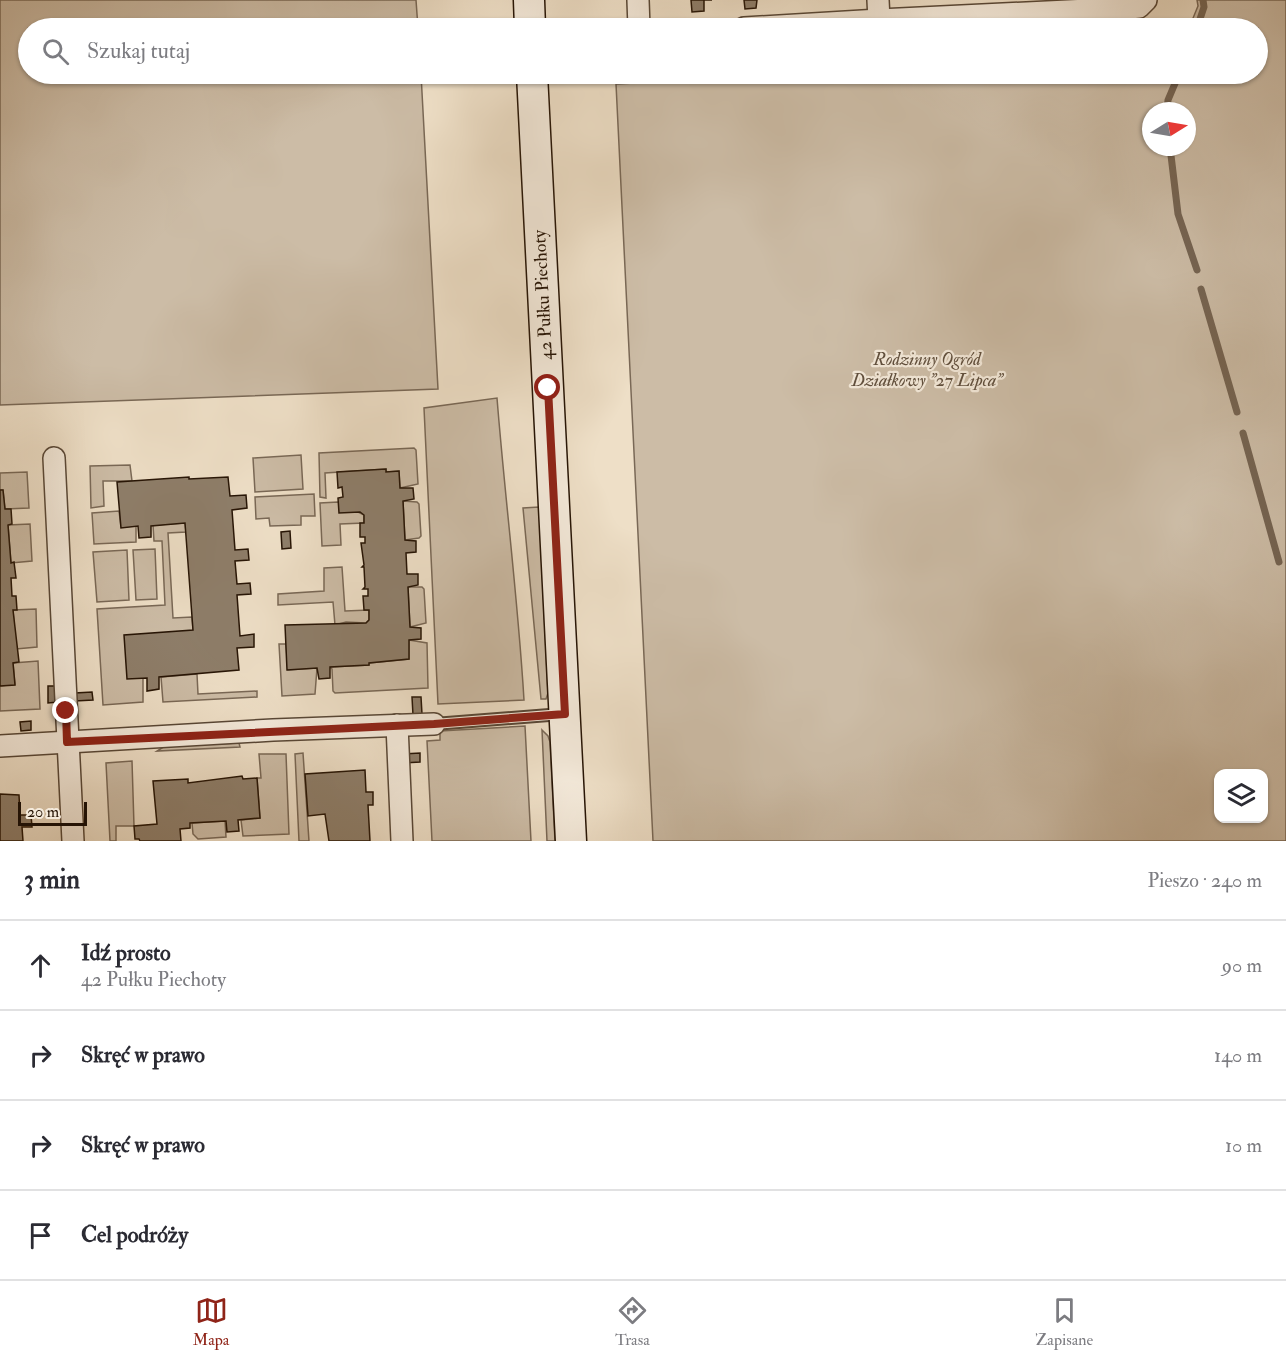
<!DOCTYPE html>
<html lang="pl">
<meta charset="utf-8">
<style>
:root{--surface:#fff;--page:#f2f2f3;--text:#2b2b33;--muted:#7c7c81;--line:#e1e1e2;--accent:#8f2418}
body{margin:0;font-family:"IM FELL Double Pica",serif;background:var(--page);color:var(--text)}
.controls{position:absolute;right:18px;bottom:18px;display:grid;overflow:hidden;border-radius:12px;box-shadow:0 2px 4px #0004}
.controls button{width:54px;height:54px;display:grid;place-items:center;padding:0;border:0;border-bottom:2px solid var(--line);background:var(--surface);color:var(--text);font:30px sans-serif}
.compass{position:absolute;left:1142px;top:102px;width:54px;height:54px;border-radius:50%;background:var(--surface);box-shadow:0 2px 4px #0004;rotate:79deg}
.scale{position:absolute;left:18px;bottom:15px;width:69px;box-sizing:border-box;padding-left:6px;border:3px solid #261405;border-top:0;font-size:16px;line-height:21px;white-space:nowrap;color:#261405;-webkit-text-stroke:4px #f4eadb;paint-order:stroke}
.stop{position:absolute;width:18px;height:18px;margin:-14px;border:4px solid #8f2418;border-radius:50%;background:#fff}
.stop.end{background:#8f2418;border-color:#fff;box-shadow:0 2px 6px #0008}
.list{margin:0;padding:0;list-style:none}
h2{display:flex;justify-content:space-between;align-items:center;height:78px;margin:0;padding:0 24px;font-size:26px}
h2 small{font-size:20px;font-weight:400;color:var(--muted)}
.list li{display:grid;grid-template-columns:39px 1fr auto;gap:18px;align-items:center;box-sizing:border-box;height:90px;padding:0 24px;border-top:2px solid var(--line)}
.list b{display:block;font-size:22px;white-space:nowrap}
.list p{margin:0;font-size:20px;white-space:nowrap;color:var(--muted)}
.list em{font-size:20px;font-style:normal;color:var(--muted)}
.icon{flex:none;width:33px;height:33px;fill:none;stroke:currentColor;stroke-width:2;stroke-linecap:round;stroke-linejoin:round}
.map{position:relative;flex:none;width:1286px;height:841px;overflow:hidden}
.search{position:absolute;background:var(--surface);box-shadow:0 2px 4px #0004;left:18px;right:18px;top:18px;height:66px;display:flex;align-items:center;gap:15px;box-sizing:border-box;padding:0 21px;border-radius:33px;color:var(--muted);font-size:22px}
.sheet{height:438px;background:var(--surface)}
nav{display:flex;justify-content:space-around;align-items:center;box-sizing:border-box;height:84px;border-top:2px solid var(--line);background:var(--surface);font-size:16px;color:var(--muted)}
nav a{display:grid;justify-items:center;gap:3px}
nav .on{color:var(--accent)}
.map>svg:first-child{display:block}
.green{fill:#ccbca6;stroke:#796856;stroke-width:1.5;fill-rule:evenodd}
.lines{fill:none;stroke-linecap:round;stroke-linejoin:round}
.stream{stroke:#756452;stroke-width:7}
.building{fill:#8e7e6a;stroke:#261405;stroke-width:1.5}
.lane-casing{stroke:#584736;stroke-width:14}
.street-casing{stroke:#584736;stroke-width:24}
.secondary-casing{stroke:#261405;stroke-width:33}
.lane{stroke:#f4eadb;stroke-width:10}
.street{stroke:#f4eadb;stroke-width:21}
.secondary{stroke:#f4eadb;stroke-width:30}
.route{stroke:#8f2418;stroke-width:8}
.labels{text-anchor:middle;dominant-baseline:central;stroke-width:4.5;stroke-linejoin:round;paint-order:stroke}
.street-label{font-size:18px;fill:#261405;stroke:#f4eadb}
.park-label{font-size:18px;font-style:italic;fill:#604f3d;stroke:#f4eadb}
</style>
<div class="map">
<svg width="1286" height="841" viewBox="0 0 1286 841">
<rect width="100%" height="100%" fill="#eedfc7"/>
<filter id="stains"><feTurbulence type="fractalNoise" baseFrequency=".00333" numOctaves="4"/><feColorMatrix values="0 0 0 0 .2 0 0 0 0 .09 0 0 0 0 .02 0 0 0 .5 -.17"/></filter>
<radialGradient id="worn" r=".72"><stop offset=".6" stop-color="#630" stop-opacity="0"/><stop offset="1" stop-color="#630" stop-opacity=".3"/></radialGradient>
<!-- green -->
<g class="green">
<polygon points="0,0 416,0 418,28 28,28 28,74 421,74 438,389 0,405"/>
<path d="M1197 0H1286V841H653L616 84 808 74H1258V28H1189L1198 6ZM1151 111H1187V147H1151ZM1218 774H1264V818H1218Z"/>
<path d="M497 398C505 499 518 599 524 700L438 704 424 408Z"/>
<polygon points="414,448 416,450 418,484 400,488 399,471 386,472 386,469 325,473 326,498 320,497 319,453"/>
<polygon points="301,455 303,489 255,492 253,458"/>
<polygon points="130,465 132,481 103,481 104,506 91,508 90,466"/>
<polygon points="27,472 29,508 5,509 3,490 0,490 0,473"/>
<polygon points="314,494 315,516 301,516 301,525 270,526 269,518 256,519 255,497"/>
<polygon points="403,501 417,502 419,504 421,536 419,538 405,540"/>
<polygon points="338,502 364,515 364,523 340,524 341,545 322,546 320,503"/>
<polygon points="539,507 548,693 546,699 541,699 523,508"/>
<polygon points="119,511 121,527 136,526 136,542 94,544 92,513"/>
<polygon points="185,523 186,532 168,533 173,618 192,617 193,630 143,678 143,702 103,705 97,609 165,605 162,541 154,541 153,525"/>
<polygon points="30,524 32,561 11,563 8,525"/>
<polygon points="155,549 157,599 136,600 133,550"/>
<polygon points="127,550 129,600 97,602 93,552"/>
<polygon points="342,567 345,611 369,610 369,620 366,623 346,622 335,625 333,602 278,605 278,594 324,591 324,568"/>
<polygon points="408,587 422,587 424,589 426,623 410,627"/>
<polygon points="36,609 37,647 16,649 13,610"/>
<polygon points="409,640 427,643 428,688 335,693 333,691 332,669 330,667 369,665 369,663 409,659"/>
<polygon points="279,644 286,644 288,670 317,668 315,694 282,696"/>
<polygon points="38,661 40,709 0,711 0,686 15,684 13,663"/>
<polygon points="197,674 198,694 257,691 257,697 163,702 161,677"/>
<polygon points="525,726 531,841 432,841 427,741 440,740 440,731"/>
<polygon points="542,730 548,736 550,742 555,841 547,841"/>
<polygon points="239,743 240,747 157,751 165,746"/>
<polygon points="303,753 309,841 299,841 295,754"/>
<polygon points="259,754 286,754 289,834 243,836 241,820 260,818 257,778 261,778"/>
<polygon points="132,761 134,826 116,826 116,841 110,841 106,763"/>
<polygon points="225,821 226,837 198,839 193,834 192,823"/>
</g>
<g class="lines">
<!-- stream -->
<g class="stream">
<polyline points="1197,28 1204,7 1203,0"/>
<polyline points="1167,111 1168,100 1179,74"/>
<polyline points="1170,147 1178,214 1197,270"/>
<polyline points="1201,289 1237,412"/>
<polyline points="1243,433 1279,562"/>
</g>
</g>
<!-- building -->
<g class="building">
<polygon points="691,0 712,0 704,0 704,11 692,12"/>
<polygon points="744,0 757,0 756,8 745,9"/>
<polygon points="386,469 386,472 399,471 400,488 413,488 414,499 403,501 405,540 416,541 416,552 406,553 407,574 418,574 418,585 408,587 410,627 421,628 421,639 409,640 409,659 369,663 369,665 330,667 330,678 319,679 317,668 287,670 285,625 366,623 369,620 369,610 364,610 363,596 368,596 368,589 363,589 365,587 364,567 362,567 364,565 361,543 365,543 365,537 360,537 360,523 364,523 364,515 360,512 339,513 338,498 343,497 342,487 338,488 337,472"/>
<polygon points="189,477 189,479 228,477 230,496 246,495 247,508 232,510 235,550 248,549 249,560 235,561 237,584 250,583 251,594 237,595 240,636 254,634 254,647 237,648 239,670 159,677 159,689 147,691 147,678 127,679 124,635 193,630 185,523 151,526 151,537 139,538 138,526 121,528 117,482"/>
<polygon points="0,490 3,490 5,509 11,509 12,524 8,525 11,563 14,562 16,578 11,578 12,596 16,596 17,610 13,610 19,662 13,663 15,685 0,686"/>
<polygon points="290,531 291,548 282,549 281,532"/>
<polygon points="48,686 57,686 58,702 48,703"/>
<polygon points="92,692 93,700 75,701 75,693"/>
<polygon points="412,697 421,697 422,714 413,715"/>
<polygon points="31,721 31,730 21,731 20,722"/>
<polygon points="420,753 420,762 403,763 403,754"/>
<polygon points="365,770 366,792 373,792 373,805 368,805 370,841 329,841 325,814 308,816 305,774"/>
<polygon points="242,776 243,779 257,778 260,818 238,820 239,831 227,832 226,821 190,823 190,828 180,829 181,841 140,841 139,839 135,839 134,826 157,824 153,781 188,779 188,783"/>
<polygon points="0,794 19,795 20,815 31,815 32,827 22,827 23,841 0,841"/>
</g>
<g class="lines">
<defs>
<polyline id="lane" points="434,724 562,714"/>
<g id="street">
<polyline points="638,0 639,28"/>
<polyline points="878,0 879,20"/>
<polyline points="744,28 879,20 1130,8 1139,7 1146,0"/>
<polyline points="54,458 73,841"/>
<polyline points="397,725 402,841"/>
<polyline points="0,746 273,730 434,724"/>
</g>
<g id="secondary">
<polyline points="529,0 530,28"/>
<polyline points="532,74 571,841"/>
</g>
</defs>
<!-- lane casing -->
<use href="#lane" class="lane-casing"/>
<!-- street casing -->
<use href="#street" class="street-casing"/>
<!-- secondary casing -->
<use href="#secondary" class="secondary-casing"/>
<!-- lane -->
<use href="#lane" class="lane"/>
<!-- street -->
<use href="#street" class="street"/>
<!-- secondary -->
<use href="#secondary" class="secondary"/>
</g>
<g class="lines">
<!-- route -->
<polyline class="route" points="66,711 67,742 434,724 565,714 548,388"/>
</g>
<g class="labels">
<!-- street labels -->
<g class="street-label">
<text transform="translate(543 295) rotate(-93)">42 Pułku Piechoty</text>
</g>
<!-- park labels -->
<g class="park-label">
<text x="927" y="359">Rodzinny Ogród<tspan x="927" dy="21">Działkowy "27 Lipca"</tspan></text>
</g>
</g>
<rect width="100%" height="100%" filter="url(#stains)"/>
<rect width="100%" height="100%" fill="url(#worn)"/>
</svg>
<div class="controls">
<button><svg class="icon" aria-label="layers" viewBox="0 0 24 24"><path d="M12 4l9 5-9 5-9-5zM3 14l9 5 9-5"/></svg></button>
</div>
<svg class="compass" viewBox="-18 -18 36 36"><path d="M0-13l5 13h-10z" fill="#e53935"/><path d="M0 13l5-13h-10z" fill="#7c7c81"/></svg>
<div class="scale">20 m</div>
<div class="stop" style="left:548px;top:388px"></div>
<div class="stop end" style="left:66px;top:711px"></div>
<div class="search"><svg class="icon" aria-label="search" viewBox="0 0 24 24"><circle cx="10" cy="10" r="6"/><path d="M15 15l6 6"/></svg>Szukaj tutaj</div>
</div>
<section class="sheet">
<h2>3 min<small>Pieszo · 240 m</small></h2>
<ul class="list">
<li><svg class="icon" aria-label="ahead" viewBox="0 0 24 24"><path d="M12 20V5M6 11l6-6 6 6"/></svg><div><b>Idź prosto</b><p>42 Pułku Piechoty</p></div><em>90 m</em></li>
<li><svg class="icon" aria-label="right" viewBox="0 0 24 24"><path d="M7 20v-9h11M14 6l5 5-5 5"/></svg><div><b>Skręć w prawo</b></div><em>140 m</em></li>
<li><svg class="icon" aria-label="right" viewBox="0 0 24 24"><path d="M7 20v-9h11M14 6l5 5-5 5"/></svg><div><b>Skręć w prawo</b></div><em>10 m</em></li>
<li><svg class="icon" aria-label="arrive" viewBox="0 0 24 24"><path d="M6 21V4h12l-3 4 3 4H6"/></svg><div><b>Cel podróży</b></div></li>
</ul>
</section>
<nav>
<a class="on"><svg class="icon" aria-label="map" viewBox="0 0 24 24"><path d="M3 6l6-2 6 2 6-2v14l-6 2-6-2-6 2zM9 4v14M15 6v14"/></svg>Mapa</a>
<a><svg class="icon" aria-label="directions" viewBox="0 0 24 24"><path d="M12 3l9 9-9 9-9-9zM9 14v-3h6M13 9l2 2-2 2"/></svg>Trasa</a>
<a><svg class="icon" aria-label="saved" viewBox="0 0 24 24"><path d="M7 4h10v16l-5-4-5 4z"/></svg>Zapisane</a>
</nav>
